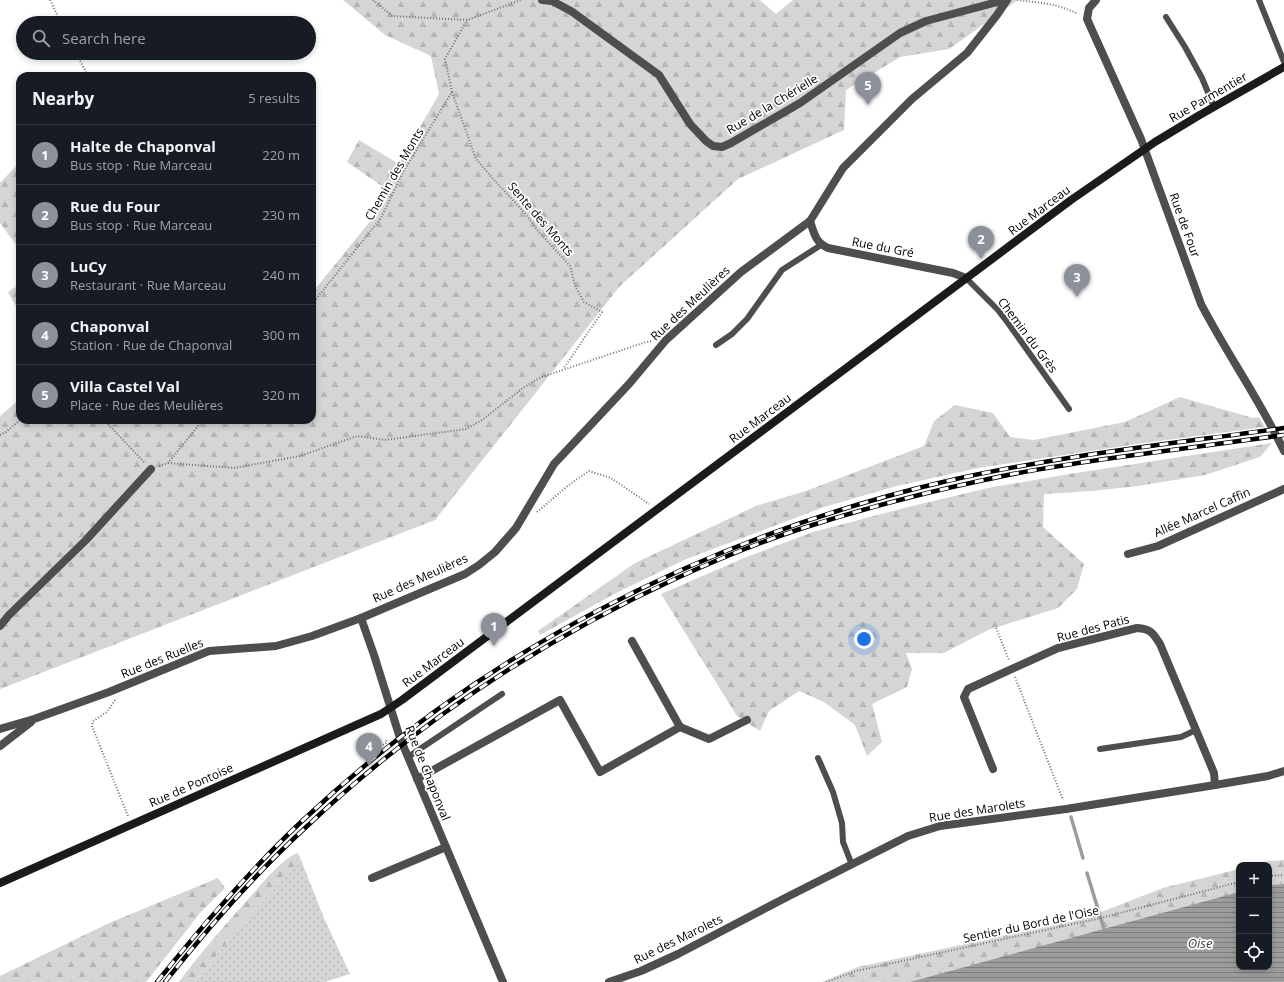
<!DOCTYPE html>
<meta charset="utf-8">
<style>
:root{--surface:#171b24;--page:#242831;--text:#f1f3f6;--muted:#9ea1a6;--line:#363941;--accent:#8c9099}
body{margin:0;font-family:"Open Sans",sans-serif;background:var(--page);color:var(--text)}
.controls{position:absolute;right:12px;bottom:12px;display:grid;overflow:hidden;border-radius:8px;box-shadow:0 2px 6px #0003}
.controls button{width:36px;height:36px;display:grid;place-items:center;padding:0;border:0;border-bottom:1px solid var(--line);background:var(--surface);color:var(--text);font:20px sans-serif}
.you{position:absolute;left:864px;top:639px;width:14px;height:14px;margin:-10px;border:3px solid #fff;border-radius:50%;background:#1a73e8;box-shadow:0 0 0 6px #1a73e833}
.badge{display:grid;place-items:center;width:26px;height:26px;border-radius:50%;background:var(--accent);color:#fff;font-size:13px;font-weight:700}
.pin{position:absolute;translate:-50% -33px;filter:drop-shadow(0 1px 2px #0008)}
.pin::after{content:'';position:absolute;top:21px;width:14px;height:12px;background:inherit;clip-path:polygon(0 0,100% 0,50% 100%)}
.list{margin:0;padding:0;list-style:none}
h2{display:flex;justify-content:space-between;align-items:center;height:52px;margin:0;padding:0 16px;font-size:17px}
h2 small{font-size:13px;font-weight:400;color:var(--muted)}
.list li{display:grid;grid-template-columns:26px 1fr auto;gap:12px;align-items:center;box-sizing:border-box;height:60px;padding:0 16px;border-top:1px solid var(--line)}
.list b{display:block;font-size:15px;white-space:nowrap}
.list p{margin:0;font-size:13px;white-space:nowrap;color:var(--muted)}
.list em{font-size:13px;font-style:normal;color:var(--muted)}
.icon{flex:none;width:22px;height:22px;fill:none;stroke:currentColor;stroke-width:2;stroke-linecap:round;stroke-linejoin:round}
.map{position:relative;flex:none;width:1284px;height:982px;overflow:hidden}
.search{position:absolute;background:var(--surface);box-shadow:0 2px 6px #0003;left:16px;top:16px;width:300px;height:44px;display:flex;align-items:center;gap:10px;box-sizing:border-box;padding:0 14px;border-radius:22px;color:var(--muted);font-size:15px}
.panel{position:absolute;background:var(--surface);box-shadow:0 2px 6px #0003;left:16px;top:72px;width:300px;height:352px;border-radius:12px}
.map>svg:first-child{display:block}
.grass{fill:url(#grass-dots)}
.forest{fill:url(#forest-firs)}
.water{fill:url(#water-rules)}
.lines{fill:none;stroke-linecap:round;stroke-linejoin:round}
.stream{stroke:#9c9c9c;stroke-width:3.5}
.path{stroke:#707070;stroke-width:2;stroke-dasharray:1 2;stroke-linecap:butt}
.service{stroke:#4e4e4e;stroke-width:6}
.minor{stroke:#4e4e4e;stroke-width:8}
.secondary{stroke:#1b1b1b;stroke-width:8}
.rail-casing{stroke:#000;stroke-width:4.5}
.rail{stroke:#fff;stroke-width:3;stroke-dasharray:9;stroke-linecap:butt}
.labels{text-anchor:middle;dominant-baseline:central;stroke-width:3.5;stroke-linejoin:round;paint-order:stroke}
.street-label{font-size:12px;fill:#000;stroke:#fff}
.water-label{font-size:13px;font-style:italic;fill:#3d3d3d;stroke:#fff}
</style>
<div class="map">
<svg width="1284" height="982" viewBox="0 0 1284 982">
<defs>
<pattern id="grass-dots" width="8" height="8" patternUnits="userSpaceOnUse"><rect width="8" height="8" fill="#d5d5d5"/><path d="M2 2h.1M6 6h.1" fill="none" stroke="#b5b5b5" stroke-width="1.8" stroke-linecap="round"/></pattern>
<pattern id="forest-firs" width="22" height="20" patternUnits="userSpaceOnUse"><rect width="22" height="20" fill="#d5d5d5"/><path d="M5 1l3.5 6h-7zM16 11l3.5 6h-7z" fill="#b5b5b5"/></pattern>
<pattern id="water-rules" width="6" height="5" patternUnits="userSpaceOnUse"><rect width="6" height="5" fill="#9c9c9c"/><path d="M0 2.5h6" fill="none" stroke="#7d7d7d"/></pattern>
</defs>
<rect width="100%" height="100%" fill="#fff"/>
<!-- grass -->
<polygon class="grass" points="301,860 324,918 350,974 325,982 195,982 248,917"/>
<!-- forest -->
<g class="forest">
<polygon points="343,0 760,0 776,14 793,0 1018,0 949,49 900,57 846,90 844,130 738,179 620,286 435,520 0,689 0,416 20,399 20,420 312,420 312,293 385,203 386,189 347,162 359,140 399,164 439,94 431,56 385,35"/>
<polygon points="20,162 20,250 0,223 0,183"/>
<polygon points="20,284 20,313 8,292"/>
<polygon points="1180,397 1253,418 1259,417 1265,427 1137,444 978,468 897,486 824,507 684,560 616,593 540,635 538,631 635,563 756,506 806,491 924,446 934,421 955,405 993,413 1010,437 1034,440 1125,422"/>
<polygon points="1272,443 1260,457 1205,475 1138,486 1092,491 1044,494 1043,527 1084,564 1077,589 1058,608 988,630 944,653 906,653 912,669 907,687 872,704 882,742 867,756 855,725 824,702 799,691 769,711 760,731 737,716 661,594 744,558 813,532 908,507 988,488 1069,474"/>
<path d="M298 853 301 860 248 917 195 982H179C201 952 226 924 251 896 262 884 283 857 298 853Z"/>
<polygon points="1284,860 1284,884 1269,885 1269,865 1253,865 1269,861"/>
<polygon points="1239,869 1239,893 912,982 822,982 858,967 1083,919 1163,888"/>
<polygon points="218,878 225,888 201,912 146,982 0,982 0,976 109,923"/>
</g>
<!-- water -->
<polygon class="water" points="1284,884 1284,982 910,982 1239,892 1239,967 1269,967 1269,885"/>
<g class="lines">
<!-- stream -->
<g class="stream">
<polyline points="1071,817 1083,858"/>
<polyline points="1087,873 1104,929"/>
</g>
<!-- path -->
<g class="path">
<polyline points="50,0 61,23"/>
<polyline points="373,0 392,16 467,20 521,0"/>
<path d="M1017 0C1041 3 1056 3 1078 14"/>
<polyline points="76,53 88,76"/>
<polyline points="452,92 476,159 494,180 523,211 539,232 570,266 576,288 584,302 602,312 564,368"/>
<polyline points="312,304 381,218 403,172 452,92 445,59 467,20"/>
<polyline points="104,420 145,463"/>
<polyline points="0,435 6,432 20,420"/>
<polyline points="168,463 234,468 300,456 357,436 385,440 466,429 482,420 523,388 539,378 646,342 653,341"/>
<polyline points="159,466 168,463 203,420"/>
<polyline points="537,512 570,484 589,471 611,478 649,504"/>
<polyline points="996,628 1009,660"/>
<polyline points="1015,677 1063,800"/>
<polyline points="115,700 107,712 93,721 92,726 128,816"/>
<polyline points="383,745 387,742 386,739"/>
<polyline points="1269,876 1284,875"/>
<polyline points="826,982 856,971 1101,918 1239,882"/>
</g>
<!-- service -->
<g class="service">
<polyline points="1259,0 1284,62"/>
<polyline points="1166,17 1185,47 1202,78 1214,107"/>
<polyline points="966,278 998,310 1008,323 1069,409"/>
<polyline points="716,345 732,334 747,319 782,270 821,245"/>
<polyline points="1100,749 1181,737 1196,730"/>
<polyline points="408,757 502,694"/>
<polyline points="818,758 833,792 842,823 843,842 852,865"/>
</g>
<!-- minor -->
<g class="minor">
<polyline points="542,0 552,1 571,11 659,75 690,124 706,141 713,146 722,147 731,143 800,103 900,33 926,21 1005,0"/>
<path d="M1096 0 1089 8 1087 19 1141 139 1201 304C1227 354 1260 400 1284 451"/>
<path d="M810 221C814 233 815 242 828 248L953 273 966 278"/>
<polyline points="1128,554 1158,546 1284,489"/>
<polyline points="361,618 374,655 400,738 503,982"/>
<polyline points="0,626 9,615 86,540 151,469"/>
<polyline points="680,727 709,739 747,720"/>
<polyline points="0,729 34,719 109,692 209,651 276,646 312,636 361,618 465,574 479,565 495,552 516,528 554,464 629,384 666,340 741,272 810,221 843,168 912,99 967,53 997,15 1007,0"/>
<polyline points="0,746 31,722"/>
<path d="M993 769 964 697 968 689 1058 648 1137 628C1151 629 1153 633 1160 644L1214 773 1215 785"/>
<polyline points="417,779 560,700 600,772 680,727 632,641"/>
<polyline points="372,878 446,847"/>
<polyline points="609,982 641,971 678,954 789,896 908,836 940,826 1066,809 1215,785 1268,776 1284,771"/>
</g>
<!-- secondary -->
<polyline class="secondary" points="0,883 381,714 402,700 1071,200 1155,142 1198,116 1284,67"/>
<defs>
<g id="rail">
<path d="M157 982C202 926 248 872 301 822 480 653 704 538 943 482 1055 456 1170 444 1284 428"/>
<path d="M165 982C208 928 253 876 304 829 414 725 540 641 677 578 718 559 760 542 803 528 862 509 923 493 984 480 1024 471 1064 465 1105 459 1165 451 1224 443 1284 435"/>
</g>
</defs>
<!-- rail casing -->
<use href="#rail" class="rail-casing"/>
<!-- rail -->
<use href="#rail" class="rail"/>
</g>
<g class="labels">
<!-- street labels -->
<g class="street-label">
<text transform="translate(1208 97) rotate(-30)">Rue Parmentier</text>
<text transform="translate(772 104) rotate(-31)">Rue de la Chérielle</text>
<text transform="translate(394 174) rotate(-60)">Chemin des Monts</text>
<text transform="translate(1039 210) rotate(-37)">Rue Marceau</text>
<text transform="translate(541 219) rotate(49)">Sente des Monts</text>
<text transform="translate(1185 225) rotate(70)">Rue de Four</text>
<text transform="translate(883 247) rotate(11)">Rue du Gré</text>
<text transform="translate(690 303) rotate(-43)">Rue des Meulières</text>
<text transform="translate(1028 335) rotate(53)">Chemin du Grès</text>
<text transform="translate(760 418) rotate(-37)">Rue Marceau</text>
<text transform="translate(1202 512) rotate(-24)">Allée Marcel Caffin</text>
<text transform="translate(420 578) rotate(-24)">Rue des Meulières</text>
<text transform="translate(1093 628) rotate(-15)">Rue des Patis</text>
<text transform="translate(162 658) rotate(-22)">Rue des Ruelles</text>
<text transform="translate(433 662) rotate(-37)">Rue Marceau</text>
<text transform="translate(428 773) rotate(68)">Rue de Chaponval</text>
<text transform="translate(191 785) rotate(-24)">Rue de Pontoise</text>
<text transform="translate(977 810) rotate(-9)">Rue des Marolets</text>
<text transform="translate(1031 924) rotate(-12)">Sentier du Bord de l'Oise</text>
<text transform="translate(678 939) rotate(-26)">Rue des Marolets</text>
</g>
<!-- water labels -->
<g class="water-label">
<text x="1200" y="943">Oise</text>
</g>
</g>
</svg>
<div class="controls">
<button>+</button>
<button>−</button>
<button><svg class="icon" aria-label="locate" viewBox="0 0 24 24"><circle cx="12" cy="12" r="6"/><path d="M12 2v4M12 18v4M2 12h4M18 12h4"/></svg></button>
</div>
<div class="you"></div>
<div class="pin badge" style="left:494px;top:646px">1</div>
<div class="pin badge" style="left:981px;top:259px">2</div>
<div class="pin badge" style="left:1077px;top:297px">3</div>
<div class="pin badge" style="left:369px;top:766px">4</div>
<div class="pin badge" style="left:868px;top:105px">5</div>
<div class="search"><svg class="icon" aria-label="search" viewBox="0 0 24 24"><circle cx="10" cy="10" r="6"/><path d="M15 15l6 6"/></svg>Search here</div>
<section class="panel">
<h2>Nearby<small>5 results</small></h2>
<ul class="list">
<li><span class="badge">1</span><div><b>Halte de Chaponval</b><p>Bus stop · Rue Marceau</p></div><em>220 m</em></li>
<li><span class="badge">2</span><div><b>Rue du Four</b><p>Bus stop · Rue Marceau</p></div><em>230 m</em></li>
<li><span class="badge">3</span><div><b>LuCy</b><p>Restaurant · Rue Marceau</p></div><em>240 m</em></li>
<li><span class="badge">4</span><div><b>Chaponval</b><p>Station · Rue de Chaponval</p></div><em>300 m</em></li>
<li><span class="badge">5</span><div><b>Villa Castel Val</b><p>Place · Rue des Meulières</p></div><em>320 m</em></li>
</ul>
</section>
</div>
